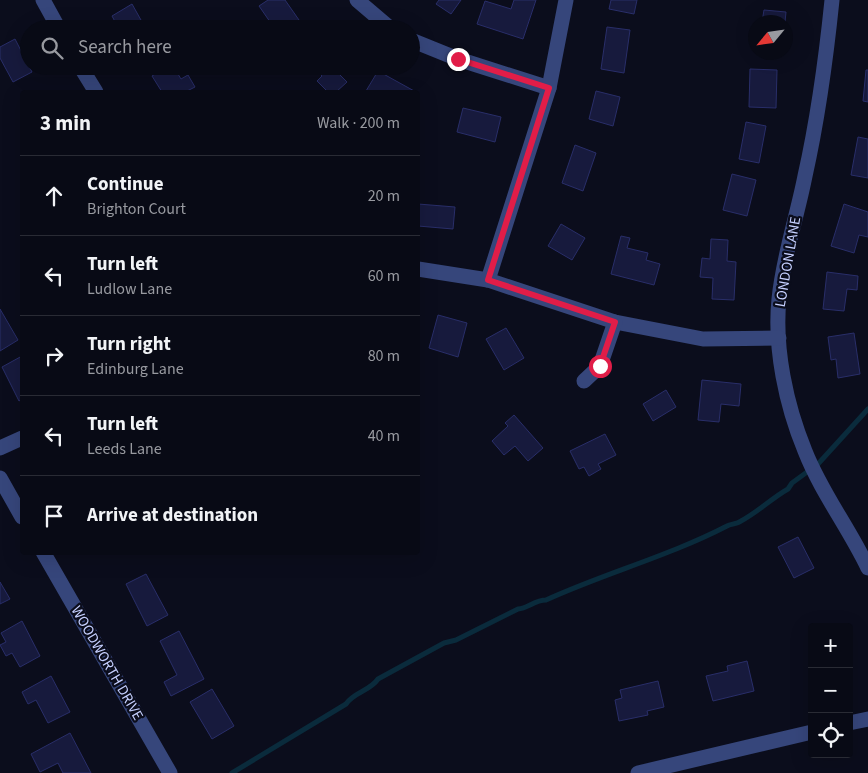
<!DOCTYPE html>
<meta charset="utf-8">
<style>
:root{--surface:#080a15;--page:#11131e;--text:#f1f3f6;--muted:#989aa0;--line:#292b34}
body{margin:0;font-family:"Source Sans 3",sans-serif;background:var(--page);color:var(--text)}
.controls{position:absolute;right:15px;bottom:15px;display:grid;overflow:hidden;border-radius:5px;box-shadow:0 5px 20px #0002}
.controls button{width:45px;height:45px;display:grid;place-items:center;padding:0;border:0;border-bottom:1px solid var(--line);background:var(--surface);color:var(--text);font:25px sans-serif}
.compass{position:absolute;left:748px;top:15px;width:45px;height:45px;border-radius:50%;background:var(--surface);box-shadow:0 5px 20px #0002;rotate:241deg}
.stop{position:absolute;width:15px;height:15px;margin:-11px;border:4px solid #e11d48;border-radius:50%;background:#fff}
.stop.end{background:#e11d48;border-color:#fff;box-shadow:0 1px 5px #0008}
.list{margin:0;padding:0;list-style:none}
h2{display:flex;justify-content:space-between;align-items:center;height:65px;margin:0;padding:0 20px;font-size:21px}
h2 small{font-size:16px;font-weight:400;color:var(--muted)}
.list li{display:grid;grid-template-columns:32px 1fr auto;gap:15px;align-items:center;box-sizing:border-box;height:80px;padding:0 20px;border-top:1px solid var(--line)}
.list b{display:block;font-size:19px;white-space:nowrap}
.list p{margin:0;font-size:16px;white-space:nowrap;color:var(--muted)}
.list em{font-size:16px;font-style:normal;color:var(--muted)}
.icon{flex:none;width:28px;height:28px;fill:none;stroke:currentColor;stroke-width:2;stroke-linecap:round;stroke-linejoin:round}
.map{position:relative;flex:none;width:868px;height:773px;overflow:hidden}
.search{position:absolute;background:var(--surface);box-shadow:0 5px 20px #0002;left:20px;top:20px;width:400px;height:55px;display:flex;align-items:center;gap:12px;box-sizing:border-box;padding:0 18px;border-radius:28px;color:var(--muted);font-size:19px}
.panel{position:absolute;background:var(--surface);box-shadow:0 5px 20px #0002;left:20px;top:90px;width:400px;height:465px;border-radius:5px}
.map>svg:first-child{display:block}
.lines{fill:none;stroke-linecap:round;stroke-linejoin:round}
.stream{stroke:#0a2b3c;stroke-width:5}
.building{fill:#171a3d;stroke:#292e69}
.minor{stroke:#36467b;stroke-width:15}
.route{stroke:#e11d48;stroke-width:6}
.labels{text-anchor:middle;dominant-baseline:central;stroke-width:4.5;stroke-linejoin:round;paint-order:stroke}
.street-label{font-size:15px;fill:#c6d0ff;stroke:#0b0d1c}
</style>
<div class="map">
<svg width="868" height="773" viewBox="0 0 868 773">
<rect width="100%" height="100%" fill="#0b0d1c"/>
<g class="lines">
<!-- stream -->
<path class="stream" d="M232 773 346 704C354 692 370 691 378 679L444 643 456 640 518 609C528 608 535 600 546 600 605 573 669 556 727 526 731 524 737 524 741 521 758 512 772 498 788 489L792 483 818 464 868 409"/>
</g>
<!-- building -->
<g class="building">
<polygon points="268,0 285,0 299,20 286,29 275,29 259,6"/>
<polygon points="439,0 461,0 451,14 436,4"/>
<polygon points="514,0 536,0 523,39 477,24 485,1 511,9"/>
<polygon points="611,0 637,0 634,14 609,9"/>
<polygon points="132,4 146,29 119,29 112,16"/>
<polygon points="764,10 786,12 785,22 762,22"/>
<polygon points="607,27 630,30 624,73 601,69"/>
<polygon points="15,39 32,72 13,82 0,58 0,47"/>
<polygon points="168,66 173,66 181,79 188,75 195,87 185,92 162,92 152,76"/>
<polygon points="315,66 345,66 339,74 347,82 336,92 328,92 317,81 322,76 314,68"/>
<polygon points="750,69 777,70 776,108 749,107"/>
<polygon points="866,70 868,70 868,102 863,101"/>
<polygon points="378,71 416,92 366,91"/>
<polygon points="596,91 620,97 613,126 589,119"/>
<polygon points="463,108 501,117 495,142 457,132"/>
<polygon points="746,122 766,126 759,163 739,159"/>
<polygon points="858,137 868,139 868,178 851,175"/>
<polygon points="575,145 596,153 583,191 562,183"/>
<polygon points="732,174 756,180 747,216 723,210"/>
<polygon points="418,204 455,207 453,229 418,226"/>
<polygon points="844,204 868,212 868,237 859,235 854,253 831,246"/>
<polygon points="561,224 585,238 572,260 548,246"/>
<polygon points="621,236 630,238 627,248 648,253 646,260 660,264 654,285 611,274"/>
<polygon points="711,239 728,240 727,261 736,262 734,300 712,299 713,278 700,277 702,258 710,259"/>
<polygon points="827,272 858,276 857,290 847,289 844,311 823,309"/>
<polygon points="0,309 18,340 0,351"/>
<polygon points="438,315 467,323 458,357 429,348"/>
<polygon points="506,328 524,358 504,370 486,339"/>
<polygon points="854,333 860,374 838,378 836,359 831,360 828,337"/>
<polygon points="22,356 22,399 19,401 2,367"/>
<polygon points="702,380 741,384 739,406 721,404 719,422 698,420"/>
<polygon points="666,390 676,407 653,421 643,404"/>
<polygon points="514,415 543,448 528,461 515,446 504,455 492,441 508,426 505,423"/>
<polygon points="605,434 616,455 598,464 601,469 589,476 584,467 579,469 570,451"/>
<polygon points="798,537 814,568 794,578 778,547"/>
<polygon points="146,574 168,615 147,626 126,584"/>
<polygon points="0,582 10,599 0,604"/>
<polygon points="22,621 40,656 20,667 12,653 6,656 0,645 6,642 1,633"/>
<polygon points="179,631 204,679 171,696 164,682 177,675 160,641"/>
<polygon points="747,661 754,691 713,701 706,676 728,671 727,666"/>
<polygon points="51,676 70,712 48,723 36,700 28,704 22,692"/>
<polygon points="658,681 664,707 647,711 648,715 619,721 615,700 622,698 620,690"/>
<polygon points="212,689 234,726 212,739 190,702"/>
<polygon points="70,733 91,773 63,773 58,763 40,772 31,754"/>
</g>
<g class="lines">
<!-- minor -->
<g class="minor">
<polyline points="43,0 59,29"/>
<polyline points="357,0 391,29"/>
<path d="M832 0C826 59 818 118 805 176 797 217 783 257 779 299 774 348 786 405 805 451 821 492 849 528 868 568"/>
<polyline points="411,40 458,59 549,88"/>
<polyline points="80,66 96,92"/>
<polyline points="418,269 488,280 615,322 703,339 779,338"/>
<polyline points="488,280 549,88 566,0"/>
<polyline points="584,381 600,366 615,322"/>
<polyline points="0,448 22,438"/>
<polyline points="0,478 22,517"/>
<polyline points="43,552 170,773"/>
<polyline points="849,723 868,719"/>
<polyline points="638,773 812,732"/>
</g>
</g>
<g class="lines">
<!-- route -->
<polyline class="route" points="458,59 549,88 488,280 615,322 600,366"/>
</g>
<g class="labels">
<!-- street labels -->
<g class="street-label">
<text transform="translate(788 262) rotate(-80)">LONDON LANE</text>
<text transform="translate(107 663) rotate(60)">WOODWORTH DRIVE</text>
</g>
</g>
</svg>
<div class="controls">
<button>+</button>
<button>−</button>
<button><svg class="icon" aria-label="locate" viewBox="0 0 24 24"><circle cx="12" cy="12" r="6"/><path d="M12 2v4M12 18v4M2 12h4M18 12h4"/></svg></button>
</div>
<svg class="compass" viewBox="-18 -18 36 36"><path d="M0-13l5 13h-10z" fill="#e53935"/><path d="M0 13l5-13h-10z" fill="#989aa0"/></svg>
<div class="stop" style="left:600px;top:366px"></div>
<div class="stop end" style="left:458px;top:59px"></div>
<div class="search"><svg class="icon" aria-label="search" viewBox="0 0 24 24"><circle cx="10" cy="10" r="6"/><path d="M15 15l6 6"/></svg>Search here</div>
<section class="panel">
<h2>3 min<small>Walk · 200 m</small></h2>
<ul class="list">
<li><svg class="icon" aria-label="ahead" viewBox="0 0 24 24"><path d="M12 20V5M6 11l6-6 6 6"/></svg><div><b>Continue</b><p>Brighton Court</p></div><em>20 m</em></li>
<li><svg class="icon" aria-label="left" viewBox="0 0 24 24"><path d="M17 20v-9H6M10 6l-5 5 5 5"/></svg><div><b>Turn left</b><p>Ludlow Lane</p></div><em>60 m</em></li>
<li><svg class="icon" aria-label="right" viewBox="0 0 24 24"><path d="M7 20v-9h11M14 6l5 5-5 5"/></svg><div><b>Turn right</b><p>Edinburg Lane</p></div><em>80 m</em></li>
<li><svg class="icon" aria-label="left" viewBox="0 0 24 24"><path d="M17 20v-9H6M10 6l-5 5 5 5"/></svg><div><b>Turn left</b><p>Leeds Lane</p></div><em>40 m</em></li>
<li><svg class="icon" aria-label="arrive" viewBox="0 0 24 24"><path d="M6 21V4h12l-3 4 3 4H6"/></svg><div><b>Arrive at destination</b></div></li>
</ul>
</section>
</div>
